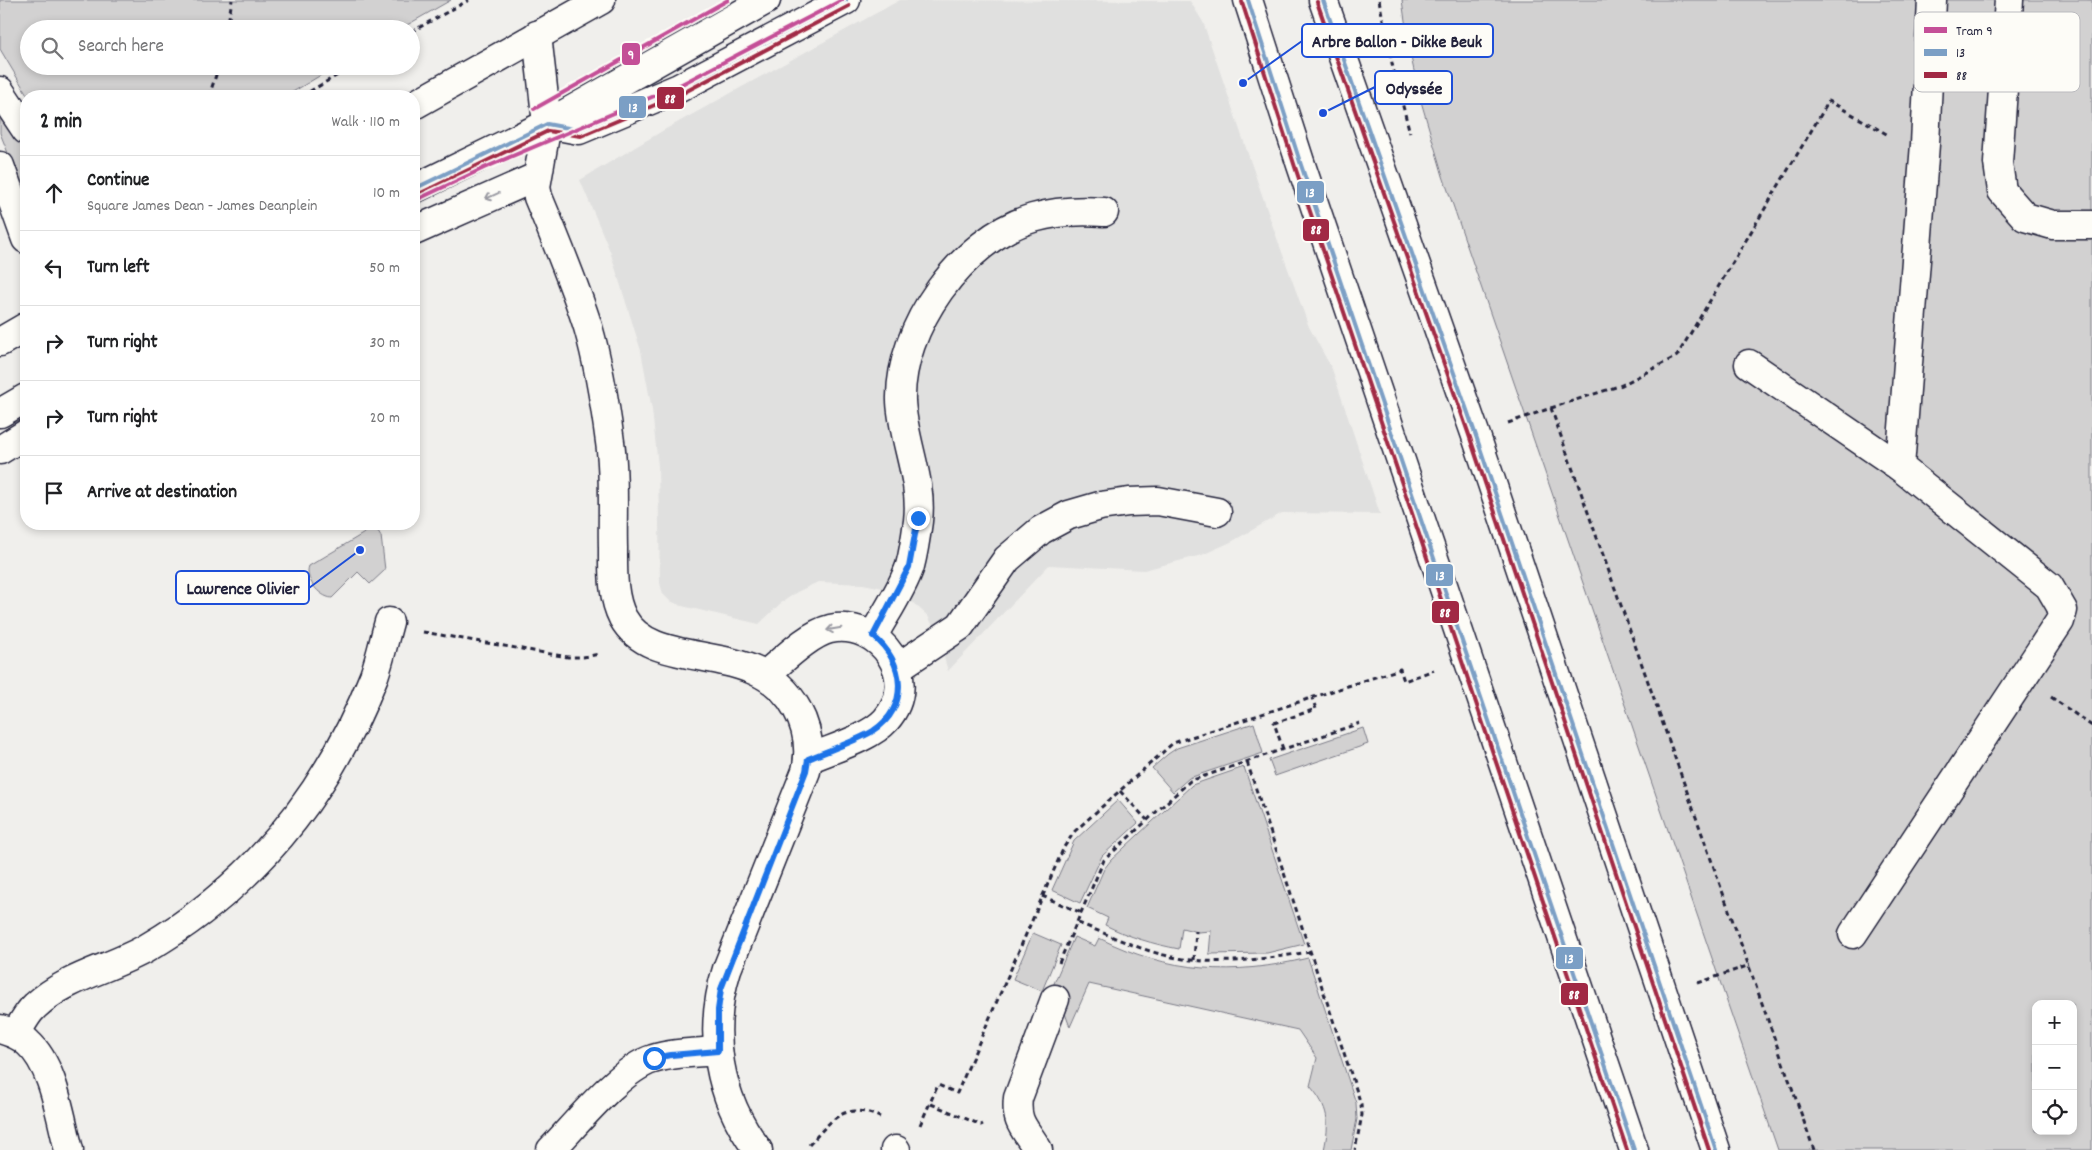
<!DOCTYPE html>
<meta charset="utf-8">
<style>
:root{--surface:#fff;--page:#f6f6f6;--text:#202124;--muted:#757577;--line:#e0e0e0}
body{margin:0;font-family:Dekko,sans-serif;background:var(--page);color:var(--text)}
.controls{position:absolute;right:15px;bottom:15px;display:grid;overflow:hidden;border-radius:10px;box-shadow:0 2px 8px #0003}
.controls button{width:45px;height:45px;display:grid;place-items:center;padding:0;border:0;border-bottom:1px solid var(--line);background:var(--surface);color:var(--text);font:25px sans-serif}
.stop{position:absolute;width:15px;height:15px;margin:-11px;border:4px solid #1a73e8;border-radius:50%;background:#fff}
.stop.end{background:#1a73e8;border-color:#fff;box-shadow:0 1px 5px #0008}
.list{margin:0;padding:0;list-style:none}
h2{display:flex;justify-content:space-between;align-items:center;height:65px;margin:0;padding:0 20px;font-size:21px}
h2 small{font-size:16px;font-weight:400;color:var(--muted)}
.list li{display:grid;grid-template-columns:32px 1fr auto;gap:15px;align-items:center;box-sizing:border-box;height:75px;padding:0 20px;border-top:1px solid var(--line)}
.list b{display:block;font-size:19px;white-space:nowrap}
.list p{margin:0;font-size:16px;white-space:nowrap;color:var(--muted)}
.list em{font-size:16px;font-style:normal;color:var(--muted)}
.icon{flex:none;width:28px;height:28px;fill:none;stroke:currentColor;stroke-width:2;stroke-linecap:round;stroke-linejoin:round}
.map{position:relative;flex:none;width:2092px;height:1150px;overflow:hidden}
.search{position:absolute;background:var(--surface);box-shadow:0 2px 8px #0003;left:20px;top:20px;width:400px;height:55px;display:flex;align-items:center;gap:12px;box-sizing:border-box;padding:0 18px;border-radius:28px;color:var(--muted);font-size:19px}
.panel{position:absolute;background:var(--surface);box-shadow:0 2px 8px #0003;left:20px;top:90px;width:400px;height:440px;border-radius:20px}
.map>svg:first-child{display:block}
.built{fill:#e0e0df}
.green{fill:#d2d1d1;stroke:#7a7a86;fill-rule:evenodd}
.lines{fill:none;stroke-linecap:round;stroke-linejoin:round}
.minor-casing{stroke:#22223b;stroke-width:31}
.major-casing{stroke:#22223b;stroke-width:31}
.highway-casing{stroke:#22223b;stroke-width:31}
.path{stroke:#22223b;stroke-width:3;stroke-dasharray:5 4;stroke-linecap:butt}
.minor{stroke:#fdfcf7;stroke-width:28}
.major{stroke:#fdfcf7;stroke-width:28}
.highway{stroke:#fdfcf7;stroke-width:28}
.bus-1-casing{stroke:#fdfcf7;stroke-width:8}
.bus-2-casing{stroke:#fdfcf7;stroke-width:8}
.bus-1{stroke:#7b9fc5;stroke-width:4}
.bus-2{stroke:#a12944;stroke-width:4}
.tram-1-casing{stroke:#fdfcf7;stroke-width:8}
.tram-1{stroke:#c44f97;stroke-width:4}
.oneway{stroke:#9a9aa2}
.route{stroke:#1a73e8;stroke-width:6}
.key{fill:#fdfcf7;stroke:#bbbbbf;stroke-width:1}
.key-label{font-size:14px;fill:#22223b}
.leader{fill:none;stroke:#1d4ed8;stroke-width:2}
.callout-dot{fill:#1d4ed8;stroke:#fdfcf7;stroke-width:2}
.callout{fill:#fdfcf7;stroke:#1d4ed8;stroke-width:2}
.callout-label{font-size:18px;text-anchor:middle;font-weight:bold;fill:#22223b}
.line-badge{stroke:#fdfcf7;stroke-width:2}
.badge-label{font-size:14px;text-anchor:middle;font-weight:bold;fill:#fff}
</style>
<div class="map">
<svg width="2092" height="1150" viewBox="0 0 2092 1150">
<rect width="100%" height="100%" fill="#f0efec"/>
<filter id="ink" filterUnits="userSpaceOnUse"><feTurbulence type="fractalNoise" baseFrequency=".02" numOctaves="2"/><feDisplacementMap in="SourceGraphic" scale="10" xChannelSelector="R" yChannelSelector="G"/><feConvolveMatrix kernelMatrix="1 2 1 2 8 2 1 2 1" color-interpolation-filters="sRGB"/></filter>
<g filter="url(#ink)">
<!-- built -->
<polygon class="built" points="900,0 1190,1 1203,22 1274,230 1309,327 1332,369 1380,514 1282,513 1231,542 1202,555 1144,570 1049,565 948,671 937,634 928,616 912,602 888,589 863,584 818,582 797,592 781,603 759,624 682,606 670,601 663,594 660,583 658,466 652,410 641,351 610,251 580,180 664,130"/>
<!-- green -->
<g class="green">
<polygon points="0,0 451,0 400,29 29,29 29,66 336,66 286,96 28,96 0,49"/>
<path d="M1402 0H2092V1150H1778L1443 176 1420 98 1409 48ZM2036 1004H2073V1131H2036Z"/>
<polygon points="0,108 26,152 26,192 24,193 0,133"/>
<path d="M371 529 378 531 381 536 385 570 370 584 358 572 332 598C319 597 304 578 309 566Z"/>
<polygon points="1254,723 1263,753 1189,778 1173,792 1152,768 1168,754 1177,748"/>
<polygon points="1363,728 1368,744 1275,776 1269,760"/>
<path d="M1244 767 1304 944 1267 953 1209 954 1211 931 1198 932 1182 928 1179 949C1153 944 1129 937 1105 925L1108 918 1087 908 1104 869 1111 860 1192 785Z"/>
<polygon points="1118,800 1138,823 1102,856 1080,903 1052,890 1074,841"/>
<polygon points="1033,933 1061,945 1042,991 1013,979"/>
<path d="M1074 937 1095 946 1099 938C1169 973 1234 976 1308 958L1356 1103 1357 1119 1351 1150H1324C1330 1122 1329 1108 1310 1086L1317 1058 1298 1030 1089 984 1070 1027 1063 1008 1049 995Z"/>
</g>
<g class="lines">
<defs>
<g id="minor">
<polyline points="2009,0 1998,163 2002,191 2025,217 2053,225 2092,225"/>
<path d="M537 35 547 124 536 187 538 197C556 240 574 283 588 327 599 365 605 404 610 442 615 477 612 513 613 548 613 571 612 597 623 618 654 675 758 636 797 709 808 729 811 749 806 771L727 969C707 1032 718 1098 758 1150"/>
<polyline points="414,105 601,0"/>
<polyline points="547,124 579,130 679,88 846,0"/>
<polyline points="414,189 547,124 766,0"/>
<polyline points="414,231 536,177"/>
<polyline points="0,342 26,327"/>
<polyline points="1749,364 1900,467"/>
<polyline points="0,413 26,398"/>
<polyline points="0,450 26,434"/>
<path d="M873 636C885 614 902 590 910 566 914 551 916 536 918 521 923 480 903 441 901 401 899 328 962 239 1033 218 1057 211 1079 210 1104 212"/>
<polyline points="897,668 960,626 1007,559 1041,530 1069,515 1100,506 1129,502 1158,501 1217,512"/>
<path d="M765 675C782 661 809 634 830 629 881 619 922 679 886 720 870 738 831 749 808 759"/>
<polyline points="1853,934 2060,621 2063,610 2049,586 1900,467 1925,144 1932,0"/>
<path d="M0 1029C10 1032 20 1035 28 1043 54 1066 60 1117 69 1150"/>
<path d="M16 1034C21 1025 27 1013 35 1006 66 977 109 969 145 949 254 886 328 794 374 676 380 659 384 640 389 622"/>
<path d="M551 1150C576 1124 620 1069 653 1059 674 1052 697 1053 718 1051"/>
<polyline points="895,1150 896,1150"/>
<path d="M1038 1150C1026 1129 1015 1124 1018 1098L1055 999"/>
</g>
<g id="major">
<polyline points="1248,0 1301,165 1634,1150"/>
<polyline points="1323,0 1475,433 1716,1150"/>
</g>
<g id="highway">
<polyline points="0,91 26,130"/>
<polyline points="0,166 26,239"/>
</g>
</defs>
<!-- minor casing -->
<use href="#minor" class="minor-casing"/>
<!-- major casing -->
<use href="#major" class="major-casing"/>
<!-- highway casing -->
<use href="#highway" class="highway-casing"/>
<!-- path -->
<g class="path">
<polyline points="1379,0 1393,68 1410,133"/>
<polyline points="227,29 232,0"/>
<polyline points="411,32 469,0"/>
<polyline points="209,96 219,66"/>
<polyline points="302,96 353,66"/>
<polyline points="1551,408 1622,385 1677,356 1829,101 1890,136"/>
<polyline points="1508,423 1551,408 1814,1150"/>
<polyline points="423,632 568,657 583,657 600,654"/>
<polyline points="2051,697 2092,726"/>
<polyline points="1283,749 1274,723 1316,709 1312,698"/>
<polyline points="1247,762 1361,1104 1362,1115 1355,1150"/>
<polyline points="1120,791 1147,820"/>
<polyline points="1042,896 1082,913"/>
<path d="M1078 923C1108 934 1137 949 1168 956 1215 967 1263 959 1310 952"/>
<polyline points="1194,960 1196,931"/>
<polyline points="1059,963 1104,860 1190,781 1360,723"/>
<polyline points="1698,983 1750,965"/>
<polyline points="931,1104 981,1125 983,1124"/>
<polyline points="920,1125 938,1085 957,1093 1064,847 1075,831 1173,743 1400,669 1404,681 1434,670"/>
<path d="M809 1145C832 1120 843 1101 880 1117"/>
</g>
<!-- minor -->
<use href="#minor" class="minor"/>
<!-- major -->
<use href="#major" class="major"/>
<!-- highway -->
<use href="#highway" class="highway"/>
<defs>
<g id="bus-1">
<polyline points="1248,0 1301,165 1634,1150"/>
<polyline points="1323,0 1475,433 1716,1150"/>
<polyline points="414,189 547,124 579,130 679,88 846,0"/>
</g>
<g id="bus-2">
<polyline points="1242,2 1295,167 1627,1150"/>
<polyline points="1317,2 1469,435 1709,1150"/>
<polyline points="417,195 548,131 581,136 681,94 849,6"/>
</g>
</defs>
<!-- bus-1 casing -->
<use href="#bus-1" class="bus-1-casing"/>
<!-- bus-2 casing -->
<use href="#bus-2" class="bus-2-casing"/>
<!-- bus-1 -->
<use href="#bus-1" class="bus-1"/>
<!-- bus-2 -->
<use href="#bus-2" class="bus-2"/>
<defs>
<g id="tram-1">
<polyline points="534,109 728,0"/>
<polyline points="414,201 484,168 678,86 842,0"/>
</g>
</defs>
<!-- tram-1 casing -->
<use href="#tram-1" class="tram-1-casing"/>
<!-- tram-1 -->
<use href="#tram-1" class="tram-1"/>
</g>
<!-- one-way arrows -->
<defs><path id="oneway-shaft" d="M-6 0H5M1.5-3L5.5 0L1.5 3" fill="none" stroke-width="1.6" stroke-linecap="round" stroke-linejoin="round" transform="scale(1.25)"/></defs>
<g class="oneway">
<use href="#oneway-shaft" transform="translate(492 196) rotate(156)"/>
<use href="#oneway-shaft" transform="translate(834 629) rotate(170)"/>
</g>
</g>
<g class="lines" filter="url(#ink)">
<!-- route -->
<path class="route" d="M654 1058 671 1055 718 1051V1010L721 989 806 771 808 759C829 750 854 742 873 731 910 708 905 661 873 636L909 567 918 518"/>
</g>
<!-- legend -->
<rect x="1914" y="12" width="166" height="80" rx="8" class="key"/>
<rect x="1924" y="27" width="23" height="6" fill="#c44f97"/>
<rect x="1924" y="49" width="23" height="7" fill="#7b9fc5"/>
<rect x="1924" y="72" width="23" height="6" fill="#a12944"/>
<g class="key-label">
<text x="1956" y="35">Tram 9</text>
<text x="1956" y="57">13</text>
<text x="1956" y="80">88</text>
</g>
<!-- callouts -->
<path class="leader" d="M1243 83L1302 41M1323 113L1375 87M360 550L309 588"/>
<g class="callout-dot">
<circle cx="1243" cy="83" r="5"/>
<circle cx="1323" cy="113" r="5"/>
<circle cx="360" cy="550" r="5"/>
</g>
<g class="callout">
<rect x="1302" y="24" width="191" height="33" rx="5"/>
<rect x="1375" y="71" width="77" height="33" rx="5"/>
<rect x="176" y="571" width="133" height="33" rx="5"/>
</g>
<g class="callout-label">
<text x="1397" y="47">Arbre Ballon - Dikke Beuk</text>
<text x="1414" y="94">Odyssée</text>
<text x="243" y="594">Lawrence Olivier</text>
</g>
<g class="line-badge">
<rect x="621" y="42" width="20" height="24" rx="5" fill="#c44f97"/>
<rect x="656" y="86" width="29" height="24" rx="5" fill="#a12944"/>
<rect x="618" y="95" width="29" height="24" rx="5" fill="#7b9fc5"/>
<rect x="1296" y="180" width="29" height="24" rx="5" fill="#7b9fc5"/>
<rect x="1302" y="218" width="28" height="24" rx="5" fill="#a12944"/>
<rect x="1425" y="563" width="29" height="24" rx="5" fill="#7b9fc5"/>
<rect x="1431" y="600" width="29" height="24" rx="5" fill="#a12944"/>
<rect x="1555" y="946" width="29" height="24" rx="5" fill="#7b9fc5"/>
<rect x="1560" y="982" width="29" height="24" rx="5" fill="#a12944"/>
</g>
<g class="badge-label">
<text x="631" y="59">9</text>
<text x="670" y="103">88</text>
<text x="633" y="112">13</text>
<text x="1310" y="197">13</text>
<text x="1316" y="234">88</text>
<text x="1440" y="580">13</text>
<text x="1445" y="617">88</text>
<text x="1569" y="963">13</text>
<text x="1574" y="999">88</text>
</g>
</svg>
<div class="controls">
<button>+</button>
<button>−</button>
<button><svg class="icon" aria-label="locate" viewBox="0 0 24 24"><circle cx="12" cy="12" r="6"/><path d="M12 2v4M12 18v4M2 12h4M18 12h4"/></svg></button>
</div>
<div class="stop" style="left:654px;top:1058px"></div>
<div class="stop end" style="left:918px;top:518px"></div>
<div class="search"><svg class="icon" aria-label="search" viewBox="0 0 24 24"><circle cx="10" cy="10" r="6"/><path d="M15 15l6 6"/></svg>Search here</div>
<section class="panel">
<h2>2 min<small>Walk · 110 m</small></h2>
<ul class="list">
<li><svg class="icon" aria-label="ahead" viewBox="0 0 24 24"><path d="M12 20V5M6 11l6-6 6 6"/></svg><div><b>Continue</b><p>Square James Dean - James Deanplein</p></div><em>10 m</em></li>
<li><svg class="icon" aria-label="left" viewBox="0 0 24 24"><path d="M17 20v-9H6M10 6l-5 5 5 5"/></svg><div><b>Turn left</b></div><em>50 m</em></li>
<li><svg class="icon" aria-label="right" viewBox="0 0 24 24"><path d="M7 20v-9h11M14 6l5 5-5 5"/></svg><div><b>Turn right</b></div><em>30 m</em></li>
<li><svg class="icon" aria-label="right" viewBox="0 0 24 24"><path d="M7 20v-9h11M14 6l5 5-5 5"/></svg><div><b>Turn right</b></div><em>20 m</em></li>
<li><svg class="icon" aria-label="arrive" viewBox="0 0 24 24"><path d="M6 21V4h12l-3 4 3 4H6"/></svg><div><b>Arrive at destination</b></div></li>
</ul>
</section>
</div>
